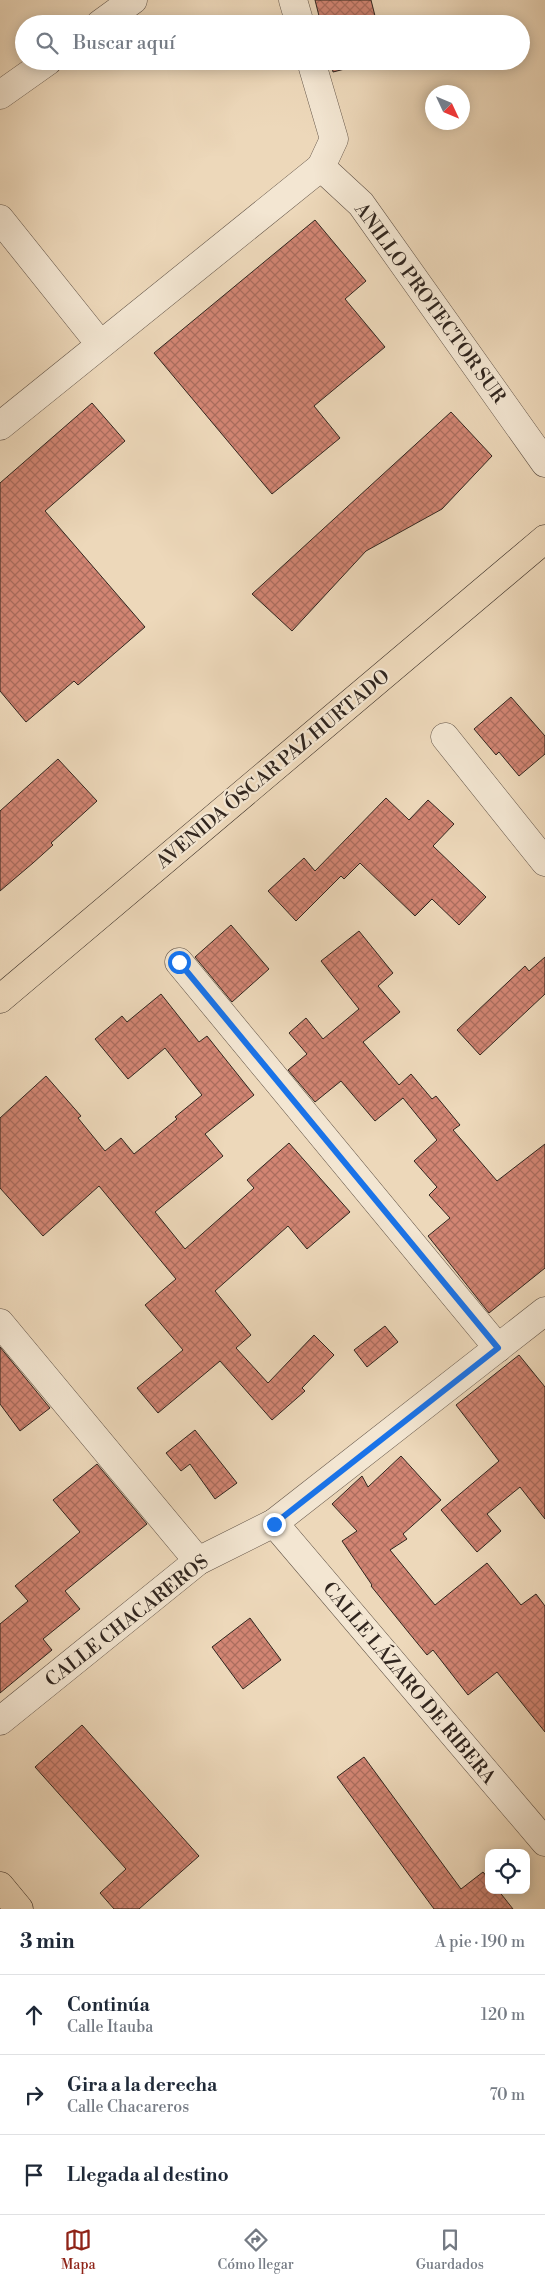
<!DOCTYPE html>
<html lang="es">
<meta charset="utf-8">
<style>
:root{--surface:#fff;--page:#f2f2f3;--text:#1f2937;--muted:#747a83;--line:#e0e1e3;--accent:#8f2418}
body{margin:0;font-family:"Libre Bodoni",serif;background:var(--page);color:var(--text)}
.controls{position:absolute;right:15px;bottom:15px;display:grid;overflow:hidden;border-radius:10px;box-shadow:0 2px 12px #0003}
.controls button{width:45px;height:45px;display:grid;place-items:center;padding:0;border:0;border-bottom:1px solid var(--line);background:var(--surface);color:var(--text);font:25px sans-serif}
.compass{position:absolute;left:425px;top:85px;width:45px;height:45px;border-radius:50%;background:var(--surface);box-shadow:0 2px 12px #0003;rotate:134deg}
.stop{position:absolute;width:15px;height:15px;margin:-11px;border:4px solid #1a73e8;border-radius:50%;background:#fff}
.stop.end{background:#1a73e8;border-color:#fff;box-shadow:0 1px 5px #0008}
.list{margin:0;padding:0;list-style:none}
h2{display:flex;justify-content:space-between;align-items:center;height:65px;margin:0;padding:0 20px;font-size:21px}
h2 small{font-size:16px;font-weight:400;color:var(--muted)}
.list li{display:grid;grid-template-columns:32px 1fr auto;gap:15px;align-items:center;box-sizing:border-box;height:80px;padding:0 20px;border-top:1px solid var(--line)}
.list b{display:block;font-size:19px;white-space:nowrap}
.list p{margin:0;font-size:16px;white-space:nowrap;color:var(--muted)}
.list em{font-size:16px;font-style:normal;color:var(--muted)}
.icon{flex:none;width:28px;height:28px;fill:none;stroke:currentColor;stroke-width:2;stroke-linecap:round;stroke-linejoin:round}
.map{position:relative;flex:none;width:545px;height:1909px;overflow:hidden}
.search{position:absolute;background:var(--surface);box-shadow:0 2px 12px #0003;left:15px;right:15px;top:15px;height:55px;display:flex;align-items:center;gap:12px;box-sizing:border-box;padding:0 18px;border-radius:28px;color:var(--muted);font-size:19px}
.sheet{height:305px;background:var(--surface)}
nav{display:flex;justify-content:space-around;align-items:center;box-sizing:border-box;height:70px;border-top:1px solid var(--line);background:var(--surface);font-size:14px;color:var(--muted)}
nav a{display:grid;justify-items:center;gap:2px}
nav .on{color:var(--accent)}
.map>svg:first-child{display:block}
.building{fill:url(#building-cross-hatch);stroke:#31261f}
.lines{fill:none;stroke-linecap:round;stroke-linejoin:round}
.minor-casing{stroke:#605246;stroke-width:29}
.primary-casing{stroke:#31261f;stroke-width:29}
.minor{stroke:#f3e6d2;stroke-width:28}
.primary{stroke:#edd8ba;stroke-width:28}
.route{stroke:#1a73e8;stroke-width:6}
.labels{text-anchor:middle;dominant-baseline:central;stroke-width:4.5;stroke-linejoin:round;paint-order:stroke}
.street-label{font-size:19px;fill:#31261f;stroke:#f3e6d2}
</style>
<div class="map">
<svg width="545" height="1909" viewBox="0 0 545 1909">
<defs>
<pattern id="building-cross-hatch" width="8" height="8" patternUnits="userSpaceOnUse" patternTransform="scale(1.25)"><rect width="8" height="8" fill="#d28573"/><path d="M0 0l8 8M0 8l8-8" fill="none" stroke="#ab6d5e"/></pattern>
</defs>
<rect width="100%" height="100%" fill="#edd8ba"/>
<filter id="stains"><feTurbulence type="fractalNoise" baseFrequency=".004" numOctaves="4"/><feColorMatrix values="0 0 0 0 .2 0 0 0 0 .09 0 0 0 0 .02 0 0 0 .5 -.17"/></filter>
<radialGradient id="worn" r=".72"><stop offset=".6" stop-color="#630" stop-opacity="0"/><stop offset="1" stop-color="#630" stop-opacity=".3"/></radialGradient>
<!-- building -->
<g class="building">
<polygon points="315,0 371,0 377,24 321,24"/>
<polygon points="331,61 376,61 333,72"/>
<polygon points="315,220 366,281 345,299 385,347 314,406 340,438 272,494 154,353"/>
<polygon points="92,403 125,441 45,511 145,627 78,685 74,681 26,722 0,691 0,483"/>
<polygon points="451,412 492,456 442,509 366,551 292,631 252,594"/>
<polygon points="511,697 545,736 545,754 519,776 499,752 496,755 474,729"/>
<polygon points="58,759 97,801 51,843 53,845 33,863 0,891 0,811"/>
<polygon points="386,798 409,820 428,800 454,824 433,846 486,897 459,925 432,899 415,916 360,863 344,879 341,876 296,921 268,891 304,858 315,871"/>
<polygon points="231,925 269,969 232,1002 195,957"/>
<polygon points="359,931 393,973 378,986 400,1012 363,1042 399,1085 411,1074 432,1099 436,1096 460,1125 453,1130 497,1181 545,1144 545,1268 489,1313 428,1236 450,1218 429,1195 437,1187 414,1161 437,1140 403,1098 375,1121 341,1081 315,1102 288,1070 307,1054 289,1033 306,1018 323,1039 359,1009 321,961"/>
<polygon points="545,957 545,994 480,1055 457,1030 525,966 529,971"/>
<polygon points="161,994 199,1042 207,1036 254,1095 205,1134 223,1156 155,1212 185,1249 254,1188 247,1180 289,1143 350,1212 307,1249 288,1226 215,1291 251,1335 236,1348 268,1383 314,1335 334,1355 302,1388 305,1391 272,1420 220,1361 158,1413 137,1388 183,1350 145,1305 176,1279 99,1186 43,1236 0,1188 0,1118 46,1076 81,1116 78,1118 105,1151 121,1138 134,1154 177,1119 175,1117 202,1095 165,1048 128,1079 95,1039 122,1016 127,1022"/>
<polygon points="385,1326 398,1342 367,1367 354,1350"/>
<polygon points="0,1347 50,1408 20,1431 0,1404"/>
<polygon points="519,1355 545,1387 545,1519 520,1487 487,1514 501,1531 477,1552 441,1510 499,1461 456,1405"/>
<polygon points="195,1430 237,1483 215,1499 190,1464 181,1471 166,1453"/>
<polygon points="401,1456 441,1500 403,1534 407,1539 390,1550 435,1605 487,1563 521,1605 536,1594 545,1606 545,1732 497,1672 468,1695 433,1650 427,1655 409,1633 371,1586 372,1585 342,1541 357,1531 332,1504 362,1476 368,1487"/>
<polygon points="97,1464 147,1524 65,1591 80,1609 43,1639 52,1650 0,1693 0,1624 28,1601 15,1586 80,1532 53,1500"/>
<polygon points="250,1618 281,1660 243,1689 212,1647"/>
<polygon points="82,1725 199,1856 139,1909 114,1909 100,1893 126,1869 35,1767"/>
<polygon points="364,1757 461,1889 483,1872 489,1879 489,1890 498,1890 513,1909 434,1909 337,1777"/>
</g>
<g class="lines">
<defs>
<g id="minor">
<polyline points="293,0 300,24"/>
<polyline points="100,24 133,0"/>
<polyline points="311,61 334,139 321,167 361,204 545,463"/>
<polyline points="0,95 48,61"/>
<polyline points="0,219 100,344"/>
<polyline points="0,426 321,167"/>
<polyline points="445,737 545,862"/>
<polyline points="179,962 498,1348"/>
<polyline points="0,1323 198,1561"/>
<polyline points="274,1523 545,1842"/>
<polyline points="0,1721 198,1561 274,1523 545,1311"/>
</g>
<g id="primary">
<polyline points="0,999 545,539"/>
<polyline points="0,1886 19,1909"/>
</g>
</defs>
<!-- minor casing -->
<use href="#minor" class="minor-casing"/>
<!-- primary casing -->
<use href="#primary" class="primary-casing"/>
<!-- minor -->
<use href="#minor" class="minor"/>
<!-- primary -->
<use href="#primary" class="primary"/>
</g>
<g class="lines">
<!-- route -->
<polyline class="route" points="179,962 498,1348 274,1524"/>
</g>
<g class="labels">
<!-- street labels -->
<g class="street-label">
<text transform="translate(430 303) rotate(54)">ANILLO PROTECTOR SUR</text>
<text transform="translate(273 769) rotate(-40)">AVENIDA ÓSCAR PAZ HURTADO</text>
<text transform="translate(127 1621) rotate(-38)">CALLE CHACAREROS</text>
<text transform="translate(409 1683) rotate(50)">CALLE LÁZARO DE RIBERA</text>
</g>
</g>
<rect width="100%" height="100%" filter="url(#stains)"/>
<rect width="100%" height="100%" fill="url(#worn)"/>
</svg>
<div class="controls">
<button><svg class="icon" aria-label="locate" viewBox="0 0 24 24"><circle cx="12" cy="12" r="6"/><path d="M12 2v4M12 18v4M2 12h4M18 12h4"/></svg></button>
</div>
<svg class="compass" viewBox="-18 -18 36 36"><path d="M0-13l5 13h-10z" fill="#e53935"/><path d="M0 13l5-13h-10z" fill="#747a83"/></svg>
<div class="stop" style="left:179px;top:962px"></div>
<div class="stop end" style="left:274px;top:1524px"></div>
<div class="search"><svg class="icon" aria-label="search" viewBox="0 0 24 24"><circle cx="10" cy="10" r="6"/><path d="M15 15l6 6"/></svg>Buscar aquí</div>
</div>
<section class="sheet">
<h2>3 min<small>A pie · 190 m</small></h2>
<ul class="list">
<li><svg class="icon" aria-label="ahead" viewBox="0 0 24 24"><path d="M12 20V5M6 11l6-6 6 6"/></svg><div><b>Continúa</b><p>Calle Itauba</p></div><em>120 m</em></li>
<li><svg class="icon" aria-label="right" viewBox="0 0 24 24"><path d="M7 20v-9h11M14 6l5 5-5 5"/></svg><div><b>Gira a la derecha</b><p>Calle Chacareros</p></div><em>70 m</em></li>
<li><svg class="icon" aria-label="arrive" viewBox="0 0 24 24"><path d="M6 21V4h12l-3 4 3 4H6"/></svg><div><b>Llegada al destino</b></div></li>
</ul>
</section>
<nav>
<a class="on"><svg class="icon" aria-label="map" viewBox="0 0 24 24"><path d="M3 6l6-2 6 2 6-2v14l-6 2-6-2-6 2zM9 4v14M15 6v14"/></svg>Mapa</a>
<a><svg class="icon" aria-label="directions" viewBox="0 0 24 24"><path d="M12 3l9 9-9 9-9-9zM9 14v-3h6M13 9l2 2-2 2"/></svg>Cómo llegar</a>
<a><svg class="icon" aria-label="saved" viewBox="0 0 24 24"><path d="M7 4h10v16l-5-4-5 4z"/></svg>Guardados</a>
</nav>
